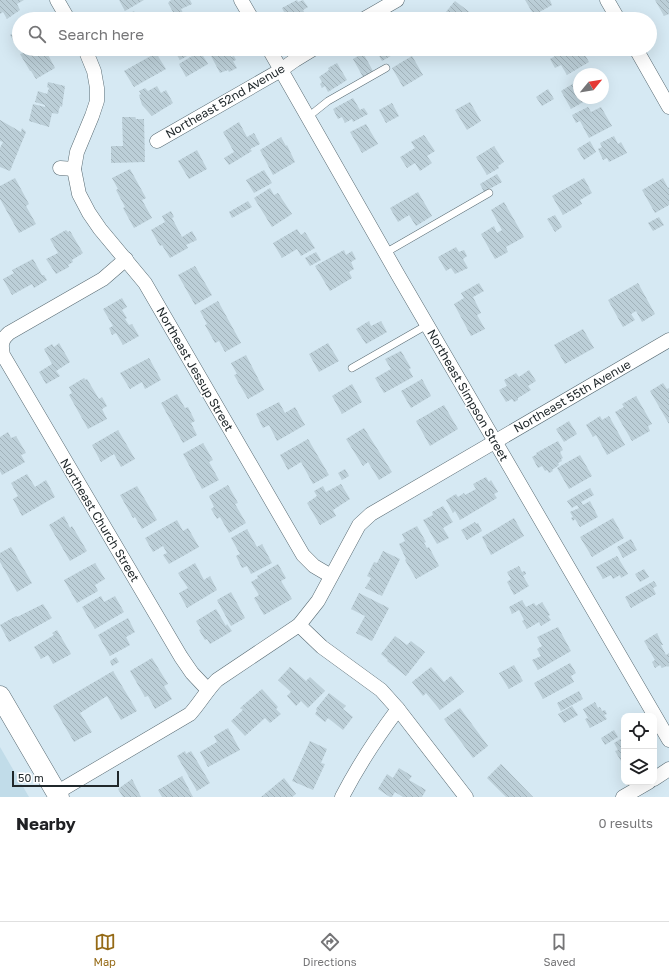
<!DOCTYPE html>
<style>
:root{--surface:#fff;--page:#f2f2f2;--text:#202124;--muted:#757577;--line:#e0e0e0;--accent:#956a16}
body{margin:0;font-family:"Golos Text",sans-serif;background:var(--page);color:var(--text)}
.controls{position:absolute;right:12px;bottom:12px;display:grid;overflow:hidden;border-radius:8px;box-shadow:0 4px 16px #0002}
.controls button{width:36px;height:36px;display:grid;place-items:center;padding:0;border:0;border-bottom:1px solid var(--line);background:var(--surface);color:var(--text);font:20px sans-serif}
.compass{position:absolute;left:573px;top:68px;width:36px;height:36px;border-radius:50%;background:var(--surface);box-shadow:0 4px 16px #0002;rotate:60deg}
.scale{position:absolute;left:12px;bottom:10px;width:107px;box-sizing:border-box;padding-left:4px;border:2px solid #20282b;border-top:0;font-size:11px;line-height:14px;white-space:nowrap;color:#20282b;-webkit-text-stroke:3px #fff;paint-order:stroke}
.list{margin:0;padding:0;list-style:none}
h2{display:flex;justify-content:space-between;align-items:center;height:52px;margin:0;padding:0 16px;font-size:17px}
h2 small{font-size:13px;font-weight:400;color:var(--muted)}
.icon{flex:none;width:22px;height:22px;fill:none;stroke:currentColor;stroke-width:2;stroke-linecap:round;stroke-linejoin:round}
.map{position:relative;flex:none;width:669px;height:797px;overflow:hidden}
.search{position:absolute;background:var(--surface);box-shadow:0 4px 16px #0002;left:12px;right:12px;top:12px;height:44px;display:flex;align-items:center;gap:10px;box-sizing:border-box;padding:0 14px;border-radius:22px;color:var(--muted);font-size:15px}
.sheet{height:124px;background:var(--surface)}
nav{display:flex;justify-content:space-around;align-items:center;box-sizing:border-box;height:56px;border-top:1px solid var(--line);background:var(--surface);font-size:11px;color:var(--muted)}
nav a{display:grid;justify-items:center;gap:2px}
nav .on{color:var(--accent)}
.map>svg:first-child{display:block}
.built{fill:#c1dce9}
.building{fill:url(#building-back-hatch)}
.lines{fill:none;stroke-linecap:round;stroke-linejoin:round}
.service-casing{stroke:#596b73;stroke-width:8}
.minor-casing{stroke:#596b73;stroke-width:15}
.secondary-casing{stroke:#596b73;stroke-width:21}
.service{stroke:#fff;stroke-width:7}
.minor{stroke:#fff;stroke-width:14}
.secondary{stroke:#fff;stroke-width:20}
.labels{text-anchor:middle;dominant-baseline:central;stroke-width:3;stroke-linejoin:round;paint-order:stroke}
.street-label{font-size:12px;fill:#20282b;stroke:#fff}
</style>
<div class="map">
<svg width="669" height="797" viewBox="0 0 669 797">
<defs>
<pattern id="building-back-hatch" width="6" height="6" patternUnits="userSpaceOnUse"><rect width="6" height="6" fill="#bccfd8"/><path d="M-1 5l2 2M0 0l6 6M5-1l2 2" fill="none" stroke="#a1b2ba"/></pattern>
</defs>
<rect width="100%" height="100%" fill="#d6e9f3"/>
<!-- built -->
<polygon class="built" points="0,747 29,797 0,797"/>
<!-- building -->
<g class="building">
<polygon points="0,0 24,0 17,4 20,10 7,19 3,12 0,14"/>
<polygon points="119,0 144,0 125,11"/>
<polygon points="171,0 190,0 192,4 181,9 185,17 182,19 172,19 169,14 173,12 168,3"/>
<polygon points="297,0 298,2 303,0 308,7 303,10 308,19 286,19 284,16 285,14 282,8"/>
<polygon points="525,0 550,0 552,5 534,15"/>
<polygon points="655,0 669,0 669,14 664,16"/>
<polygon points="455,1 472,14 468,19 440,19"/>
<polygon points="134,11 138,19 119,19"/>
<polygon points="560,12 564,19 547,19"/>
<polygon points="19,30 19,44 16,46 10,35"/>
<polygon points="20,49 45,49 55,68 36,79 31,71 30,71 20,54 23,53"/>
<polygon points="138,49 152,49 141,55"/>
<polygon points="173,49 192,49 194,52 180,60"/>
<polygon points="223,49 226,49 231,57 234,56 236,60 233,61 237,68 229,72 228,70 220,73 211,56"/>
<polygon points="375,49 394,49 396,53 382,61"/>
<polygon points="558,49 586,49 588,53 585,55 589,62 567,75 561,65 555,68 550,59 560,53"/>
<polygon points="200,51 208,64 186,77 179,64"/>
<polygon points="156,53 166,69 134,87 124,71"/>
<polygon points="363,53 373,71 363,77 353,59"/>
<polygon points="412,56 423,75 403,87 392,68"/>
<polygon points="337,63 347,80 328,92 325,86 322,88 320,84 322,82 319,77 329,70 328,68"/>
<polygon points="579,80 579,98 590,98 571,109 561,91"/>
<polygon points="48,82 65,86 62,107 60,106 58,114 52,113 49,127 29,121 33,104 45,107 45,105 35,102 38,91 47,94 49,88 47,87"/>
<polygon points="157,86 161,93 166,90 173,103 152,116 142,105 139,95 141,94 139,91 145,88 148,91"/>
<polygon points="548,89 554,99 542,106 536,97"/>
<polygon points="353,98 360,110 364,108 368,114 353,122 352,119 345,123 342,117 338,119 333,109"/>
<polygon points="470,102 481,121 467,130 455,110"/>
<polygon points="392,103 399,116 386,123 379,110"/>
<polygon points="588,107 591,112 601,107 612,126 589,138 580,121 576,123 572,115"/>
<polygon points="122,117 135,117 136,119 144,119 145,162 111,163 111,146 123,146"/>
<polygon points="0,120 21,132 22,128 26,132 10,171 0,167 0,148 3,142 0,141"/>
<polygon points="239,122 247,137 254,133 260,144 250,149 252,151 229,165 224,158 234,152 223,132"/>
<polygon points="366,124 378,144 362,153 350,132"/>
<polygon points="424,135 435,151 427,156 432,163 420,171 415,163 407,168 400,157 415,148 411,142"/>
<polygon points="614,136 618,144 621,142 627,153 609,162 607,158 603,160 598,149 602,147 600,143"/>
<polygon points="281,137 286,146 287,145 295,162 273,175 260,150"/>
<polygon points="590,141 596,152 584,160 577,149"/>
<polygon points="494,146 504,162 498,166 499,168 487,175 476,157"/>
<polygon points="197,150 207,169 189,179 178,161"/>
<polygon points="130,169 146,198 142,200 152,218 134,228 123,208 125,207 116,190 118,189 112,178"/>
<polygon points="264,170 272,183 254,193 246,180"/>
<polygon points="497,174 502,182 484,192 480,184"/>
<polygon points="15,178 29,204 26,206 36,224 19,233 0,199 0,186"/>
<polygon points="584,178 592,193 580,200 582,204 563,215 552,196"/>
<polygon points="663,178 668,188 669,187 669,205 655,213 642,190"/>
<polygon points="270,188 274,195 278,193 292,214 272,227 254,198"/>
<polygon points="418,192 432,216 416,226 409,215 398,222 390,208"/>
<polygon points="248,201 252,207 232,218 229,212"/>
<polygon points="504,202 524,237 506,247 508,252 495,259 481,234 494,226 497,233 502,230 491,210"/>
<polygon points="171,211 174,217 172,218 182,237 192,231 197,240 186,245 188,248 170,258 162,245 160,246 151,230 165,222 162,216"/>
<polygon points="555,215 562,227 555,232 547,219"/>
<polygon points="659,217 664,225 653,231 648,223"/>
<polygon points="297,229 301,235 305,232 315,248 301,256 297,249 282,258 273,243"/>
<polygon points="66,230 68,232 70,231 83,253 72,260 73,262 68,265 69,267 56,274 46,259 58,253 50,239"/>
<polygon points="456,247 459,252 464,250 467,256 463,259 468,268 455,274 451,268 446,271 438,257"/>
<polygon points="344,250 346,255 352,251 356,259 351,262 354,269 349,272 352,278 330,291 315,266"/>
<polygon points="316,252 321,260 310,266 305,258"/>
<polygon points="33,259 42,275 44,275 47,280 34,288 32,284 12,295 3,279 14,273 12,270"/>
<polygon points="195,266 212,295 195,305 178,275"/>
<polygon points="479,283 484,291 473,297 481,313 477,315 485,329 471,336 454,304 464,298 461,293"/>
<polygon points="638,283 655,314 642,322 636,311 631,314 635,320 623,327 608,300"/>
<polygon points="122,298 127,307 122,310 127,318 125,319 129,325 132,324 139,336 123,345 116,333 112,335 109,328 113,326 103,309"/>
<polygon points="218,301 241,343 225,352 219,341 215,343 205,325 207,324 200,311"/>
<polygon points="369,321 371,326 381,321 387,332 366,344 356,329"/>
<polygon points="583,329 594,348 565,364 554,345"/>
<polygon points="59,343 70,362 56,371 60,376 46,384 39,372 52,364 44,349 52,344 54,347"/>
<polygon points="328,343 339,361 319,372 309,354"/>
<polygon points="401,351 411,368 409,369 413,377 384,393 375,378 391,369 385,359"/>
<polygon points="246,355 264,390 248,399 234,375 237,374 231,363"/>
<polygon points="149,358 161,380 145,389 142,382 130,389 120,373"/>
<polygon points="529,370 536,381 528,386 531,390 518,398 518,400 514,402 512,399 506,402 499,390 507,386 504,380 516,373 519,377"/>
<polygon points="84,378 85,380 87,379 99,399 102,397 107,406 102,409 107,419 88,429 69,395 72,393 69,387"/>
<polygon points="422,379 431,396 411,408 401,391"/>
<polygon points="663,383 667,389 669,388 669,424 650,391"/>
<polygon points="352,384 362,402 342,414 332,396"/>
<polygon points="177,394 185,408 188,407 195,421 191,423 197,435 183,443 161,403"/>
<polygon points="636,396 652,424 648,426 650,431 632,441 615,412 624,407 622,404"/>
<polygon points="279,402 285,413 295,407 305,425 277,441 269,425 263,428 256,414"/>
<polygon points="444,405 458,429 430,446 416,421"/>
<polygon points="600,416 602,420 609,416 625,445 607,455 596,435 593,437 586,425"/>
<polygon points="569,421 577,434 564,442 556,429"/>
<polygon points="364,428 392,472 379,480 368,462 363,466 346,439"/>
<polygon points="118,430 135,459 121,467 114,454 101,462 92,445"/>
<polygon points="8,432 11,438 16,436 26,453 21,455 25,462 2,475 0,471 0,437"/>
<polygon points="308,439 329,475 313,484 301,462 288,470 280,455"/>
<polygon points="558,441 563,450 560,452 563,458 561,459 562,461 558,463 559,465 552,470 553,471 549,473 547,470 545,471 542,466 538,468 532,457 537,454 536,453"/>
<polygon points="203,443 213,460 209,462 219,480 202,489 183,454"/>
<polygon points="580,455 592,476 569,489 557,468"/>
<polygon points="345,469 349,476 342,480 338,473"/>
<polygon points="27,474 35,487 46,480 55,497 22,516 13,499 18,496 11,483"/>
<polygon points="486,477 489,482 491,480 498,492 494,494 497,498 460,520 455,511 453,513 446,500 456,494 458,497 464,493 465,495 476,489 473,484"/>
<polygon points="341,484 350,499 333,510 336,516 320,525 307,503 317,496 314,491 323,486 326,492"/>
<polygon points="228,485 238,503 235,504 246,523 229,533 220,517 217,519 211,509 214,507 209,496"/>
<polygon points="137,486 157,520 142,529 135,517 133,518 120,495"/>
<polygon points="590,488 594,495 581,502 583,505 590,501 598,517 580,527 575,519 573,521 571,518 573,517 570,512 579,508 577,505 572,508 567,501"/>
<polygon points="443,506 453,522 443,528 449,538 437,544 423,520 433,515 432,512"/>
<polygon points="64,516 70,528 72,526 87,551 70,561 49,525"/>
<polygon points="514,518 524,536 491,555 482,537"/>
<polygon points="613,518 624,538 592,557 580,537"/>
<polygon points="177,520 183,531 188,528 199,547 169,564 163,555 167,553 163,546 153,552 145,538"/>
<polygon points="475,522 476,524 478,523 482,531 467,540 461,530"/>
<polygon points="417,526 426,542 424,543 427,548 429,547 439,566 416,579 405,560 406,559 399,544 405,541 402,534"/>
<polygon points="247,529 257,547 262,544 272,563 251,574 247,566 242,568 236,556 240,554 231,538"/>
<polygon points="631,539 637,550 623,558 617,547"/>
<polygon points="11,547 32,583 17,592 0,562 0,553"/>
<polygon points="383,551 400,559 382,596 365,588 371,578 367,576 374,562 377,563"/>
<polygon points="617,556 628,574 621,578 620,575 613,579 611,575 603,579 596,567"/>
<polygon points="95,563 105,579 95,585 98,591 77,603 64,580"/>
<polygon points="195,563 204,580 210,576 217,590 187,608 179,593 188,588 178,573"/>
<polygon points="278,564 286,578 281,581 292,599 264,615 254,598 259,595 251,582 258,578 257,576"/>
<polygon points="519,566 522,572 525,571 526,574 523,576 529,586 514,595 507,582 511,579 507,572"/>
<polygon points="644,569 649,577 640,582 635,574"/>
<polygon points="654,581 657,586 653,588 656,594 631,608 625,597"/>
<polygon points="231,592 245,618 231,626 217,600"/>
<polygon points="359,593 389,608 372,641 356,633 365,616 351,609"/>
<polygon points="101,596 104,602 115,596 124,612 95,629 82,607"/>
<polygon points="522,600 526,607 534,603 536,606 542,602 550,615 548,616 551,620 541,626 539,622 527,629 522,621 524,620 519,610 512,614 509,607"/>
<polygon points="43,604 52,618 9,642 0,625 16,616 17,617"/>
<polygon points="216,609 226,626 227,624 232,631 210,644 207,639 205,640 199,630 201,629 196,621"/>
<polygon points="128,618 135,632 126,637 130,645 110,656 98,635"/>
<polygon points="558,627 571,651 538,670 532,660 541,656 537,649 542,646 537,637"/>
<polygon points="57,630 71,654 53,664 48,655 41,659 34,647 54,635 52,633"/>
<polygon points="657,633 663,645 661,645 666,655 669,653 669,666 668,667 667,666 662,668 660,665 655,668 652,662 655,660 644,641"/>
<polygon points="395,636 407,645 411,641 425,652 406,676 387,661 388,660 381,654"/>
<polygon points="116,657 119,662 112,666 110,661"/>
<polygon points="152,658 168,684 164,686 172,699 155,709 148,696 145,697 130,671"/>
<polygon points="570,663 576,673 571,676 574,682 543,699 534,683"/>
<polygon points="514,665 523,681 509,689 499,673"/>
<polygon points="290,667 306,681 310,677 325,691 308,708 301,701 296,706 287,696 291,692 278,680"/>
<polygon points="431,667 444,682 451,676 464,692 440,710 426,693 423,696 412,682"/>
<polygon points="113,671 137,711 121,720 107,696 80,713 92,732 74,742 53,706"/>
<polygon points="262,689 278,707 276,709 281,714 270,723 265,718 245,736 231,721 243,710 240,708"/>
<polygon points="579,691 583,699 561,711 557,703"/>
<polygon points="329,693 346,706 343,709 353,717 343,730 328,718 325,722 315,714 317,711 316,709"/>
<polygon points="595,702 598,708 600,707 602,711 605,710 607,714 604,715 607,719 590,728 585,719 588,718 583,709"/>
<polygon points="572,706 578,715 564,723 558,714"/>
<polygon points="460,708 488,746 473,758 444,719"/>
<polygon points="228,728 240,750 208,767 200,752 217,742 214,736"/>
<polygon points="614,730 618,737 605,745 601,738"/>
<polygon points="624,737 624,761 623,759 621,761 615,751 618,750 614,743"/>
<polygon points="310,741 327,749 321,763 325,764 313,790 292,781"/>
<polygon points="185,751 186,754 191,751 210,783 197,791 177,756"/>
<polygon points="501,764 533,797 506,797 487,778"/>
<polygon points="399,768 412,776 409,780 426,790 422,797 403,797 395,792 392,797 390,797 378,789 387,774 393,778"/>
<polygon points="182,776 193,797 162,797 158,790"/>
<polygon points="284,778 296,794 292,797 261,797"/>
<polygon points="132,779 141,797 123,797 118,789"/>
</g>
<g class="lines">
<defs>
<g id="service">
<polyline points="308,117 328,101 386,68"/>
<polyline points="385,253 489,193"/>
<polyline points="352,368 427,325"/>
</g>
<g id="minor">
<polyline points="57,0 68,19"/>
<polyline points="241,0 252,19"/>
<polyline points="607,0 618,19"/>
<polyline points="364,19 397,0"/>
<polyline points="85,49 94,71 97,88 97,101 92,116 77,152 74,169 79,194 89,213 100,229 145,283 303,555 314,566 331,576"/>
<polyline points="269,49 398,275 669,740"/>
<polyline points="636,49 669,107"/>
<polyline points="157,141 281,70 295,60 313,49"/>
<polyline points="60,168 74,169"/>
<path d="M126 259 103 279 9 333C1 340 1 345 3 355L181 657 192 673 208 690"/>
<polyline points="299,625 322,647 381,690 398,709 466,797"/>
<polyline points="654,779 669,769"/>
<path d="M56 793 190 714C200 703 207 690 217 680L299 625 318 601 359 525 371 514 669 340"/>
<path d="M342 797C358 766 377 737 398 709"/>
<polyline points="623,797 649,782"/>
</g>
<polyline id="secondary" points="0,696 59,797"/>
</defs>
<!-- service casing -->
<use href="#service" class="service-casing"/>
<!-- minor casing -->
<use href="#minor" class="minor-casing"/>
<!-- secondary casing -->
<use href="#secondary" class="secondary-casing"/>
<!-- service -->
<use href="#service" class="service"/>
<!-- minor -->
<use href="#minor" class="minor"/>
<!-- secondary -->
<use href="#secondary" class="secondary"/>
</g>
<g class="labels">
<!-- street labels -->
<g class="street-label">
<text transform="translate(225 101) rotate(-30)">Northeast 52nd Avenue</text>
<text transform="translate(195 369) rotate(60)">Northeast Jessup Street</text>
<text transform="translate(468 395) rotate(60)">Northeast Simpson Street</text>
<text transform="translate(572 396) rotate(-30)">Northeast 55th Avenue</text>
<text transform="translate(100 520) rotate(59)">Northeast Church Street</text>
</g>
</g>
</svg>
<div class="controls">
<button><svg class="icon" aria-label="locate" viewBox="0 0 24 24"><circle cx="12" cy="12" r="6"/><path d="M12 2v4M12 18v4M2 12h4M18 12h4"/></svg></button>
<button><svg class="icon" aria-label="layers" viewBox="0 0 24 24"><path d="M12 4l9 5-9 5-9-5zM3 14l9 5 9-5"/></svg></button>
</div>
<svg class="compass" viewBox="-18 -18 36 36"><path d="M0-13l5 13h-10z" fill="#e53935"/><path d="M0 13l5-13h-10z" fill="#757577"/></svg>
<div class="scale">50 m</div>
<div class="search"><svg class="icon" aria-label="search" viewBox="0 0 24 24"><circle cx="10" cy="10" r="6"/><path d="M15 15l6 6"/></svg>Search here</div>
</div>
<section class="sheet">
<h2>Nearby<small>0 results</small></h2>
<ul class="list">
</ul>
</section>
<nav>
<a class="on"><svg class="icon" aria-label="map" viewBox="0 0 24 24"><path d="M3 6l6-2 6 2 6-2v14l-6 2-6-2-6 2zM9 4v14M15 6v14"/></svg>Map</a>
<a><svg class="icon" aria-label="directions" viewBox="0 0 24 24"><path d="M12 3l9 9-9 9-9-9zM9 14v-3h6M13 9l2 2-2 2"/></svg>Directions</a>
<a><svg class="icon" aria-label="saved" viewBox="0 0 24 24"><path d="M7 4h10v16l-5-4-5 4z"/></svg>Saved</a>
</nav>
